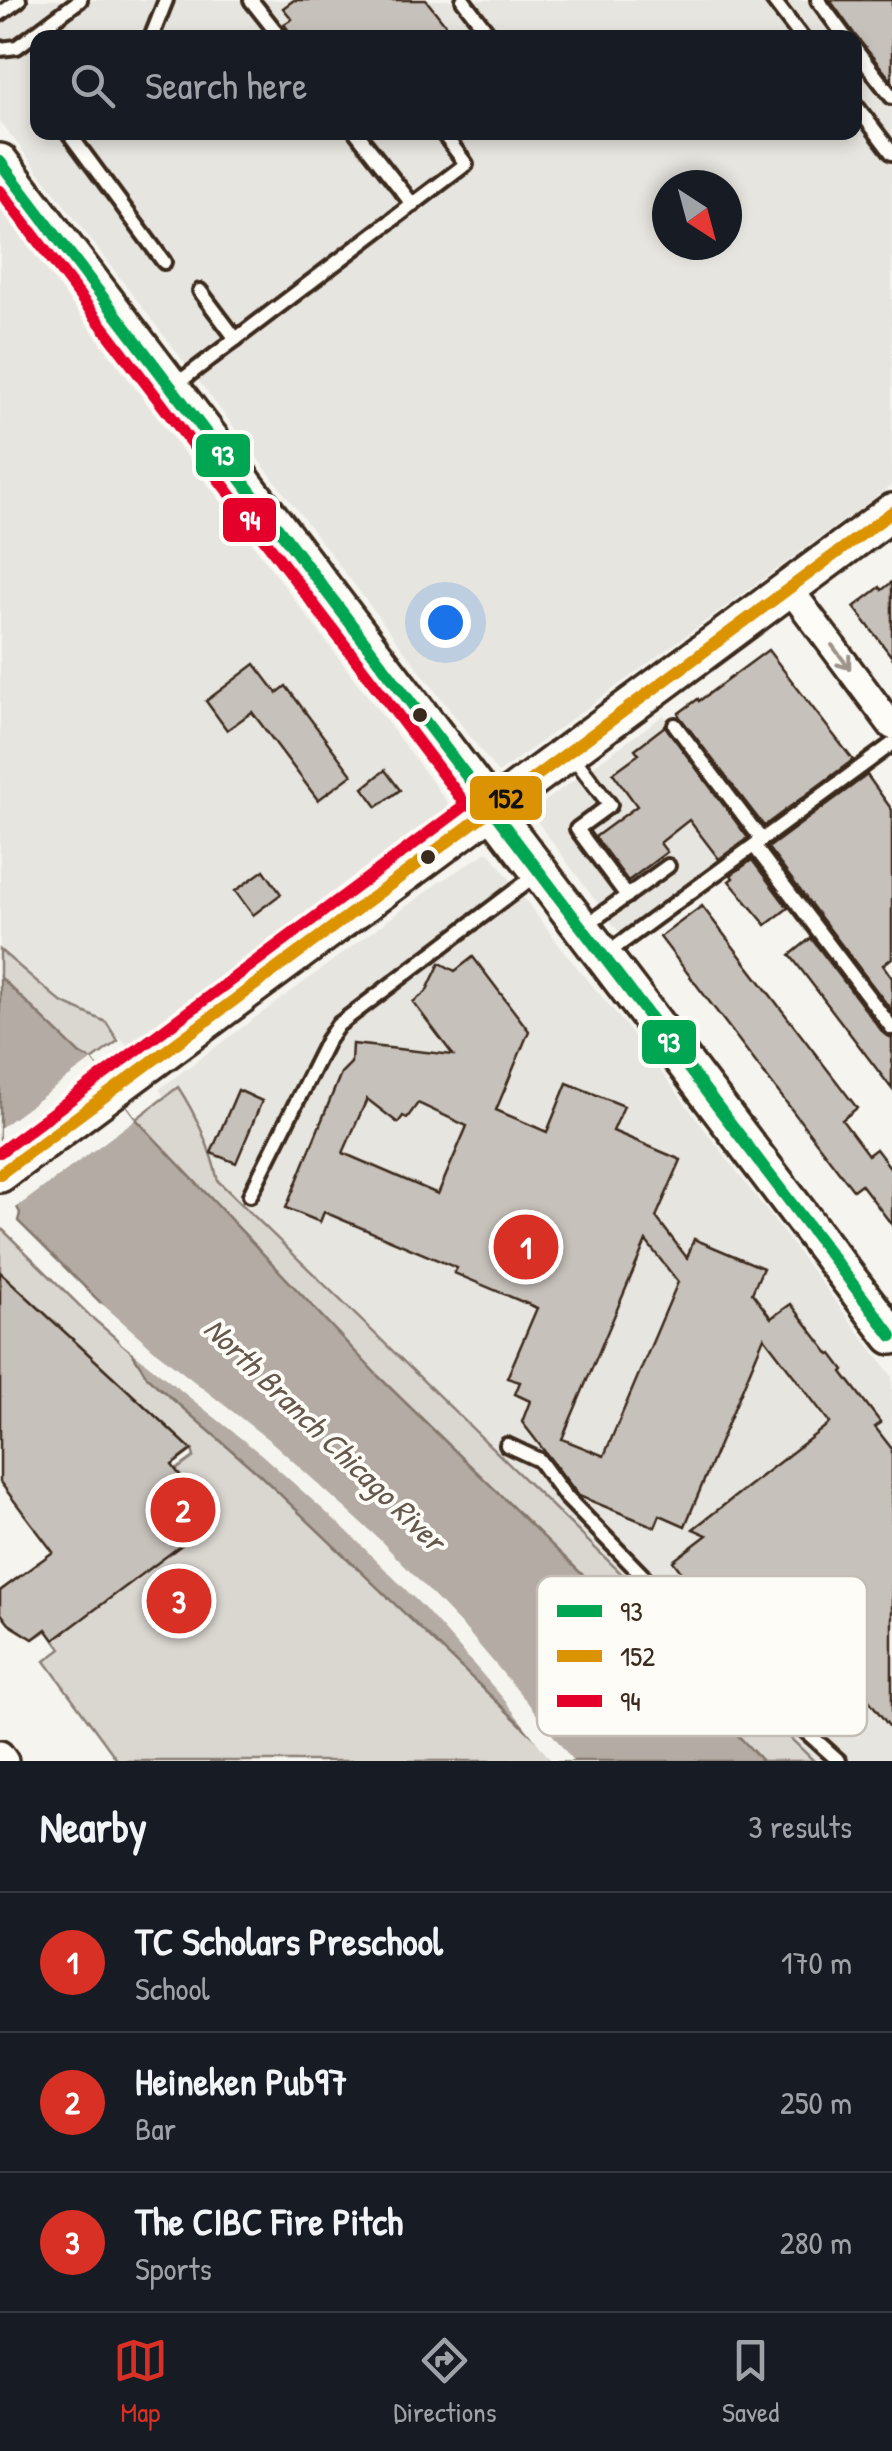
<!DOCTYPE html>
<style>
:root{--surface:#171b24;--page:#20242c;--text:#f1f3f6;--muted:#9ea1a6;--line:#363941;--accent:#d93025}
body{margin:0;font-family:"Patrick Hand",sans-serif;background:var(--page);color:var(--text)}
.compass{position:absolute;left:652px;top:170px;width:90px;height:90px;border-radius:50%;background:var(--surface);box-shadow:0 5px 15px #0003;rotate:144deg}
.you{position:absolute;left:445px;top:622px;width:35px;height:35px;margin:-25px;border:8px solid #fff;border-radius:50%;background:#1a73e8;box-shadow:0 0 0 15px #1a73e833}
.badge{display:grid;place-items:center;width:65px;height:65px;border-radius:50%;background:var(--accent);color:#fff;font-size:32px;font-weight:700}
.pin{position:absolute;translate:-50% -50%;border:5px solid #fff;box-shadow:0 2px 10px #0006}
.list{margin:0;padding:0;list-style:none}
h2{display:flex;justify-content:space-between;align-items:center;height:130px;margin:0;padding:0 40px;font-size:42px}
h2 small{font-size:32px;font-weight:400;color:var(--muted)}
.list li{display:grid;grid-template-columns:65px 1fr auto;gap:30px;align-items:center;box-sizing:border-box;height:140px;padding:0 40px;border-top:2px solid var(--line)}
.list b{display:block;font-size:38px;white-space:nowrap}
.list p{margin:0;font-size:32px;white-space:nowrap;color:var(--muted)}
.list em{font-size:32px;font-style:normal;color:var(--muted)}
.icon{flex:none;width:55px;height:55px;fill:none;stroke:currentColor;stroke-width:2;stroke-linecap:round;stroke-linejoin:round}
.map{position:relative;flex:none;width:892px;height:1761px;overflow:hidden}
.search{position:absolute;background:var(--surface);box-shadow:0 5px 15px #0003;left:30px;right:30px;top:30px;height:110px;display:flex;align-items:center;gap:25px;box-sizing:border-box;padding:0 35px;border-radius:20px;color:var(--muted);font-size:38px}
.sheet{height:550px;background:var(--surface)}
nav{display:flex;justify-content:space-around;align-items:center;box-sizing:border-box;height:140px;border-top:2px solid var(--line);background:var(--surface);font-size:28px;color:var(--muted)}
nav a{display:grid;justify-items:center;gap:5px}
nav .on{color:var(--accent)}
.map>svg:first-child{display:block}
.built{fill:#e7e5df;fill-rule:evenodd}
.green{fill:#dad6d0;stroke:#8a8077;stroke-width:2.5}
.water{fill:#b4aca4;stroke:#84786e;stroke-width:2.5}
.pier{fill:#f5f4ee}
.building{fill:#c7c1bb;stroke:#3b2a1e;stroke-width:2.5;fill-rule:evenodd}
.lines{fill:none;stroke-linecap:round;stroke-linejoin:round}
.lane-casing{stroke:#3b2a1e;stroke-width:20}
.street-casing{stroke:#3b2a1e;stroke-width:32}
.secondary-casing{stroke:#3b2a1e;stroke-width:42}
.lane{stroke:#fdfcf7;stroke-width:12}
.street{stroke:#fdfcf7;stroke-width:25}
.secondary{stroke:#fdfcf7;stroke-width:35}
.bus-1-casing{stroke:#fdfcf7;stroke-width:20}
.bus-2-casing{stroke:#fdfcf7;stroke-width:20}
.bus-3-casing{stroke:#fdfcf7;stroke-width:20}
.bus-1{stroke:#00a651;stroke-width:12}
.bus-2{stroke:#db9304;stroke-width:12}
.bus-3{stroke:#e4002b;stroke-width:12}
.oneway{stroke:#9c938a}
.bus-dot{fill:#3b2a1e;stroke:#fdfcf7;stroke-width:4}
.labels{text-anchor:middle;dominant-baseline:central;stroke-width:8;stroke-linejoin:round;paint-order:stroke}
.water-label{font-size:32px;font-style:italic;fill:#65584d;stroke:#fdfcf7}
.key{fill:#fdfcf7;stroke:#c3bdb6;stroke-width:2.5}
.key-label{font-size:28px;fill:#3b2a1e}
.line-badge{stroke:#fdfcf7;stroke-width:4}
.badge-label{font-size:28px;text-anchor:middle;font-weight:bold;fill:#fff}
.pale-badge-label{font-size:28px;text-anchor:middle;font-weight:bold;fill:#111}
</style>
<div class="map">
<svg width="892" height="1761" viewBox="0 0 892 1761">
<rect width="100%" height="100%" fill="#f5f4ee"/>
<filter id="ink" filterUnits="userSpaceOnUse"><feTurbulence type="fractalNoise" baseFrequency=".01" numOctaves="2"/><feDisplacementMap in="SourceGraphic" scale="20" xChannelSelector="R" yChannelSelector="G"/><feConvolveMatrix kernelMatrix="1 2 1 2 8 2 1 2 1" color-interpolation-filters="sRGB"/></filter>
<g filter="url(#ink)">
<!-- built -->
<g class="built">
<path d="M0 0H892V485L498 773 0 121ZM38 38H854V132H38ZM667 185H727V245H667Z"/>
<polygon points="0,209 448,803 445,810 129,1048 121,1038 92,1060 80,1054 0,977"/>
<polygon points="664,715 753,840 621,935 530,812"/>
<polygon points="487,852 490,853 569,958 624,1023 892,1376 892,1761 762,1761 521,1516 378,1376 136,1119 165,1098 159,1089 438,883"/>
</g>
<!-- green -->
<g class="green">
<polygon points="0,950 61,1002 106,1022 118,1041 92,1060 80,1054 0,977"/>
<path d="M178 1087C197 1116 210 1147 218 1181L814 1761H762L635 1626 378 1376 136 1119Z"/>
<path d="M0 1227 90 1316 132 1352 148 1378 259 1474 559 1761H118L45 1661 61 1649 47 1630 33 1639C7 1623 0 1623 0 1591L172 1465 176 1470 194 1457 192 1450 0 1272Z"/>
</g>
<!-- water -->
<polygon class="water" points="0,977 80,1054 92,1060 136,1119 378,1376 635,1626 762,1761 559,1761 259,1474 148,1378 101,1303 18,1221 20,1213 17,1207 20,1204 0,1178"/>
<!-- pier -->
<g class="pier">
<polygon points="92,1060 136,1119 13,1210 13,1203 0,1186 0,1128"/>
<polygon points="101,1303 159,1354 274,1444 379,1539 468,1632 528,1703 573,1761 552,1761 549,1758 502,1697 456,1644 423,1607 347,1531 262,1455 120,1342 98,1307"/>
</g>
<!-- building -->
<g class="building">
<polygon points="294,0 426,0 456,38 294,38 284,24 292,19 283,8"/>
<polygon points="830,0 892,0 892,81 855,35"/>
<polygon points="892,582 892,657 854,607 880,587 882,590"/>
<polygon points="768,650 853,760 764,826 679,716 679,713 698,699 699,701"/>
<polygon points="255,664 277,693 286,686 352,775 318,800 252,712 227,730 206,701"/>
<polygon points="665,726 748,838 719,859 689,820 660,843 667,852 628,881 595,837 637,806 613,773 639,754 635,749"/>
<polygon points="385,770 400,790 377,807 363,788"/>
<polygon points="867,775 892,810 892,958 883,965 892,978 892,1011 768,848"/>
<polygon points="752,860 788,908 766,925 729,881 733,878 731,875"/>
<polygon points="264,870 281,894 253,915 235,891"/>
<polygon points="702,906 857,1108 842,1120 868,1155 876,1149 892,1170 892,1225 861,1184 853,1190 660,937"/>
<polygon points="811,938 884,1034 892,1038 892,1089 790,955"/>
<path d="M473 957 529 1031 496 1110 547 1132 567 1083 624 1106 613 1131 681 1160 656 1217 687 1258 694 1239 763 1268 752 1293 771 1318 791 1304 830 1355 832 1354 844 1370 842 1372 881 1423 875 1427 892 1449V1730L852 1678 803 1716 794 1708 745 1643 732 1652 719 1639 731 1631 714 1616 673 1561 707 1535 693 1529 830 1423 764 1337 685 1526 660 1515 655 1527 579 1496 522 1422 530 1401 515 1394 520 1382 507 1378 537 1308 454 1273 457 1268 324 1212 320 1222 286 1208 341 1073 351 1063 352 1044 453 1055 413 1002 426 992 440 963 455 971ZM367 1099 398 1123 403 1116 407 1118 418 1103 467 1126 438 1194 343 1153ZM646 1241 678 1282 604 1456 562 1439Z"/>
<polygon points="238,1090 262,1101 236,1163 211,1153"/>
<polygon points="0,1272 192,1450 172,1465 184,1481 174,1490 203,1529 54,1640 46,1629 33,1639 9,1624 0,1612 0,1591 53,1552 0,1482"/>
</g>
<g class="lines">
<defs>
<g id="lane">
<polyline points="251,0 281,38"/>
<polyline points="463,0 492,38"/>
<polyline points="773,0 802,38"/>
<polyline points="818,0 846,38"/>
<polyline points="0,14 19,0"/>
<polyline points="151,38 166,0"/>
<polyline points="854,48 892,97"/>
<polyline points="0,49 17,47 80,0"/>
<polyline points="854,103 892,153"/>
<polyline points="68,132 164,262"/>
<polyline points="356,132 413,205"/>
<polyline points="200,291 236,339"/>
<polyline points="174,386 466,164 442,132"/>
<polyline points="675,725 762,840"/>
<polyline points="570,753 610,805 577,829 627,896"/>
<polyline points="754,846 892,1028"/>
<polyline points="585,926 668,866"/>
<polyline points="605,955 892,744"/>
<polyline points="250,1195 327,1041 338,1025 537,874"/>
<polyline points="507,1445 539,1460 566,1497 717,1652 839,1761"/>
</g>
<g id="street">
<polyline points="789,588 892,726"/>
<polyline points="0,1754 5,1761"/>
</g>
<g id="secondary">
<polyline points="0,162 892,1336"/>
<polyline points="0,1174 892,512"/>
</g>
</defs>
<!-- lane casing -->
<use href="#lane" class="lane-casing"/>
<!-- street casing -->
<use href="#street" class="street-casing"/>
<!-- secondary casing -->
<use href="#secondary" class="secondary-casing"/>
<!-- lane -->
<use href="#lane" class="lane"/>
<!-- street -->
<use href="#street" class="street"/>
<!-- secondary -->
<use href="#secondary" class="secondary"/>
<defs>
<polyline id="bus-1" points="0,162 892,1336"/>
<polyline id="bus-2" points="0,1174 892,512"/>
<polyline id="bus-3" points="0,191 466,805 0,1152"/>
</defs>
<!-- bus-1 casing -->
<use href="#bus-1" class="bus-1-casing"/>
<!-- bus-2 casing -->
<use href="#bus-2" class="bus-2-casing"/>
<!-- bus-3 casing -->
<use href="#bus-3" class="bus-3-casing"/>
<!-- bus-1 -->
<use href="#bus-1" class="bus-1"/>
<!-- bus-2 -->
<use href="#bus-2" class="bus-2"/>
<!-- bus-3 -->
<use href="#bus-3" class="bus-3"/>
</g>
<!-- one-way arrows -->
<defs><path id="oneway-shaft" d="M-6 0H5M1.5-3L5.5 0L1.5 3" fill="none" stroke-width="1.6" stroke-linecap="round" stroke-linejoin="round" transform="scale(2.5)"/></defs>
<use class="oneway" href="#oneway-shaft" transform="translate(841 657) rotate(53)"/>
</g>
<!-- markers -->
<g class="bus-dot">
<circle cx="420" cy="715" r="9"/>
<circle cx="428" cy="857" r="9"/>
</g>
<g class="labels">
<!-- water labels -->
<g class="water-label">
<text transform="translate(325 1434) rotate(44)">North Branch Chicago River</text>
</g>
</g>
<!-- legend -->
<rect x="537" y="1576" width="330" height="160" rx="15" class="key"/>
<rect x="557" y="1605" width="45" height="12" fill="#00a651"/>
<rect x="557" y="1650" width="45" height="12" fill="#db9304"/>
<rect x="557" y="1695" width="45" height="12" fill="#e4002b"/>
<g class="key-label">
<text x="620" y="1621">93</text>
<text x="620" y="1666">152</text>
<text x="620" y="1711">94</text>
</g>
<g class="line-badge">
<rect x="194" y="432" width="58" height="47" rx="10" fill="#00a651"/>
<rect x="221" y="496" width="57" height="48" rx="10" fill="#e4002b"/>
<rect x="468" y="774" width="76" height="48" rx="10" fill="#db9304"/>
<rect x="640" y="1018" width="58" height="48" rx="10" fill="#00a651"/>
</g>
<g class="badge-label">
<text x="223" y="465">93</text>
<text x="250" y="530">94</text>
<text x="669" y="1052">93</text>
</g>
<g class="pale-badge-label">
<text x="506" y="808">152</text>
</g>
</svg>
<svg class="compass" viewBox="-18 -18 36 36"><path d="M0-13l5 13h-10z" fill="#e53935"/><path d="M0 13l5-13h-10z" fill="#9ea1a6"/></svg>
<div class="you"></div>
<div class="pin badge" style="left:526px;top:1247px">1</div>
<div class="pin badge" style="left:183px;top:1510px">2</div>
<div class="pin badge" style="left:179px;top:1601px">3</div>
<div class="search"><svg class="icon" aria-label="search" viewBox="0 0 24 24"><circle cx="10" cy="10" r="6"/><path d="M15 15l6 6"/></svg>Search here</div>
</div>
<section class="sheet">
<h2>Nearby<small>3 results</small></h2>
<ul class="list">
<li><span class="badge">1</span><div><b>TC Scholars Preschool</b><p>School</p></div><em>170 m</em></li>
<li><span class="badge">2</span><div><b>Heineken Pub97</b><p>Bar</p></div><em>250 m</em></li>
<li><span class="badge">3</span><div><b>The CIBC Fire Pitch</b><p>Sports</p></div><em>280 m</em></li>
</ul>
</section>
<nav>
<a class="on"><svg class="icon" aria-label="map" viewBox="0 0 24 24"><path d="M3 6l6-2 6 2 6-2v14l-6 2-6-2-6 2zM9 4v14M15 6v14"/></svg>Map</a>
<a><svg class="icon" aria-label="directions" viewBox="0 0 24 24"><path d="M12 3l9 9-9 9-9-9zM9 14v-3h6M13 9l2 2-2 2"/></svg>Directions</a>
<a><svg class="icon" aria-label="saved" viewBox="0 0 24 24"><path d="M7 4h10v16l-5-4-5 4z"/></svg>Saved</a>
</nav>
